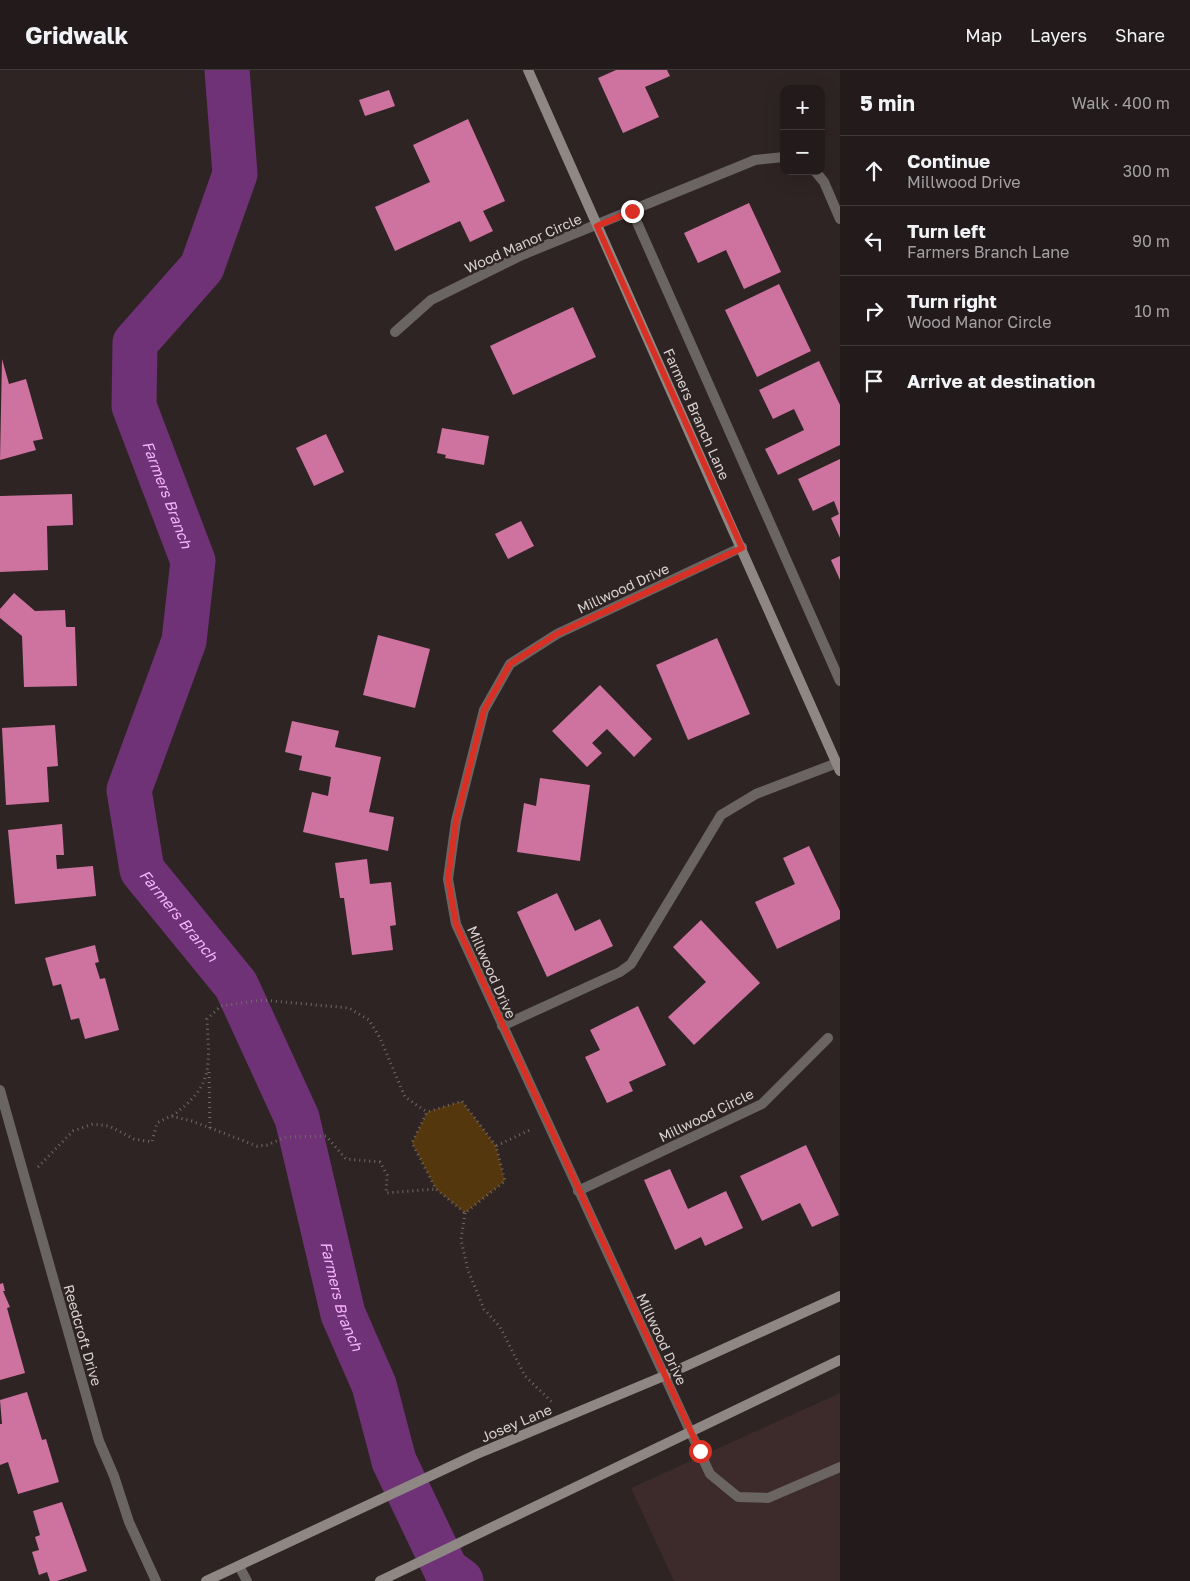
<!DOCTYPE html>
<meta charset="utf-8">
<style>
:root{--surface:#231b1b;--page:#2f2828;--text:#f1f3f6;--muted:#a3a1a3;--line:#40393a}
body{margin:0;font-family:"Golos Text",sans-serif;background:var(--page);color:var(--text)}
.controls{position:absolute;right:15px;top:15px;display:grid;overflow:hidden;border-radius:10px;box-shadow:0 5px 20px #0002}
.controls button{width:45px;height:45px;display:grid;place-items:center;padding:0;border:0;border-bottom:1px solid var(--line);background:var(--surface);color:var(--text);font:25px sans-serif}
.stop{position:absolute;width:15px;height:15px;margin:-11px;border:4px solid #d93025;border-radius:50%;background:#fff}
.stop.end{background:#d93025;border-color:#fff;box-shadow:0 1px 5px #0008}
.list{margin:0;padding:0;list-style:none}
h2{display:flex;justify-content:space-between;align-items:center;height:65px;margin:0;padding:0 20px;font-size:21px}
h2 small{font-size:16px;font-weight:400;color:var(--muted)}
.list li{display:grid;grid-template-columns:32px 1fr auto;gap:15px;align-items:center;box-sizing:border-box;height:70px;padding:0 20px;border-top:1px solid var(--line)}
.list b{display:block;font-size:19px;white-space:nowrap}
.list p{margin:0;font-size:16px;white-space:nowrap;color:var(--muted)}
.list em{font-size:16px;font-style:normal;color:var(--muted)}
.icon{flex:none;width:28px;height:28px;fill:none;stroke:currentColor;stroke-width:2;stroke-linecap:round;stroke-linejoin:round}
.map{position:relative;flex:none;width:840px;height:1511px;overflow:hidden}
header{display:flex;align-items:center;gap:30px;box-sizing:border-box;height:70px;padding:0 25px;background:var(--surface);border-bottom:1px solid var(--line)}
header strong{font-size:24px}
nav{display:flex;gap:28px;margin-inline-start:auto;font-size:18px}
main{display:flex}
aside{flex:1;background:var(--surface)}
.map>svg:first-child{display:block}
.built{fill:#3d2b2b}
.green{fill:#54370c}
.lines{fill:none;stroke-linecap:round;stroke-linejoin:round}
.river{stroke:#6f3276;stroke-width:45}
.building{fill:#ce729f}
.path{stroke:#736969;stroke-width:3;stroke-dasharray:1 4;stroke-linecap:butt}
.lane{stroke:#6a6562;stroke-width:10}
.street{stroke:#6a6562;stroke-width:10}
.secondary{stroke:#8f8784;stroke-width:10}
.route{stroke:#d93025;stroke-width:6}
.labels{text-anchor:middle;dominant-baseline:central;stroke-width:5;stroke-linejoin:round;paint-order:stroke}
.street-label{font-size:14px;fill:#d9d1d1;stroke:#2f2424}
.water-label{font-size:15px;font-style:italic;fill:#f6b2fd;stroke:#2f2424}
</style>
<header>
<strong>Gridwalk</strong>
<nav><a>Map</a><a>Layers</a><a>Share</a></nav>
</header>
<main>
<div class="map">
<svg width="840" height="1511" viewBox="0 0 840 1511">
<rect width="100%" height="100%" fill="#2f2424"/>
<!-- built -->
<polygon class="built" points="840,1323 840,1511 674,1511 631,1418"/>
<!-- green -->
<polygon class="green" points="462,1031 496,1076 505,1111 465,1143 436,1119 412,1073 427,1042"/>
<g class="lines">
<!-- river -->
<path class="river" id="s1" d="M227 0 235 104 202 197 135 273 134 336 193 491 184 571 129 720 142 800 236 915 297 1048 343 1244 374 1315 394 1391 446 1500 461 1511"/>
</g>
<!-- building -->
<g class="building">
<polygon points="616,0 667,0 670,6 645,17 659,47 623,63 598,8"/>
<polygon points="389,20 395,36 365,46 359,30"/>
<polygon points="468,49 505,131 483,141 493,161 470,172 460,151 395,181 375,137 430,112 413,75"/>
<polygon points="749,133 781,202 744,219 726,180 698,193 684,163"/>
<polygon points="779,214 811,281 757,307 725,240"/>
<polygon points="573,237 596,287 513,325 490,276"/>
<polygon points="2,289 9,314 26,309 43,369 33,371 36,380 0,390"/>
<polygon points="819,291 840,335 840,375 778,405 765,379 804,360 794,339 773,349 759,320"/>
<polygon points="442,358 489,366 484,395 445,388 446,385 437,383"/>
<polygon points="326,364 344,402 314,416 296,378"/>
<polygon points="840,389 840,468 831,448 839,444 834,431 813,441 798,409"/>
<polygon points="72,424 73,455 47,456 48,500 0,502 0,426"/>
<polygon points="521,451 534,476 508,489 495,464"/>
<polygon points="840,486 840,510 831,490"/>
<polygon points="14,523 35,541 65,540 66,557 75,557 77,616 24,617 22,566 0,548 0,539"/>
<polygon points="378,565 430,579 415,638 363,625"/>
<polygon points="717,568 750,644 688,670 656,595"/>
<polygon points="600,615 652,669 634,687 607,659 592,673 602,683 587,697 552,661"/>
<polygon points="292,651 339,661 335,677 381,687 369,742 394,747 388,781 303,762 312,722 328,726 331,707 299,700 302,686 285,682"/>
<polygon points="55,655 58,696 47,697 49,732 6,735 2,658"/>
<polygon points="540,708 590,715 580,791 517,782 524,733 536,736"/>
<polygon points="62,754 64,785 56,785 57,799 93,796 96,826 15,834 8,760"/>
<polygon points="809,776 840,841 840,849 777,879 755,832 795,814 783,788"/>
<polygon points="367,789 370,814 391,812 396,855 390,856 393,880 352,885 344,828 340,828 335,793"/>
<polygon points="557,823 575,861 600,849 613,876 547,907 517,842"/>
<polygon points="701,850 760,913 694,975 668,947 706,912 673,877"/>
<polygon points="95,875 99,892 95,893 100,909 105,908 119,960 85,969 79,948 71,950 61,914 53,916 45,888"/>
<polygon points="638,936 666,995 629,1012 633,1021 607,1033 585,987 600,980 590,960"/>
<polygon points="806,1075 839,1145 812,1157 800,1133 762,1151 740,1106"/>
<polygon points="670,1099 688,1139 726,1121 743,1158 705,1176 701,1167 675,1180 644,1110"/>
<polygon points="3,1213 5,1221 3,1221 10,1237 7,1238 25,1303 0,1310 0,1214"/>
<polygon points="27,1322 42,1370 46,1369 59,1412 18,1424 8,1392 0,1395 0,1354 2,1354 0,1330"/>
<polygon points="62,1432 87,1501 57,1511 50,1511 47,1502 39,1505 32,1482 39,1480 35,1467 40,1465 33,1441"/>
</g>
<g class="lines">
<!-- path -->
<g class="path">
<polyline points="209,1002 210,1058"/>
<path d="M172 1046C215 1015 209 996 207 949L221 936 262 930 349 938 369 950 380 968 405 1027 427 1042"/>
<polyline points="496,1076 462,1031 427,1042 412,1073 436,1119 465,1143 505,1111 496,1076 532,1059"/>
<polyline points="38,1097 73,1061 93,1054 109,1056 134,1069 152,1072 157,1053 171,1046 192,1051 257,1076 267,1075 286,1067 326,1066 346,1089 380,1092 387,1105 386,1123 436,1119"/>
<polyline points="465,1143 461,1170 468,1200 484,1239 500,1257 525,1306 553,1333"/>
</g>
<!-- lane -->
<g class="lane">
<polyline points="632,141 840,611"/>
<polyline points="502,956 620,902 631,894 721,745 756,724 837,693"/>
<polyline points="690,1361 710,1404 738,1427 768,1428 840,1397"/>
</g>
<!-- street -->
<g class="street">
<polyline points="815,101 824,112 840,149"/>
<polyline points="395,262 431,230 522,185 755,90 784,87"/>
<polyline points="0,1020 99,1371 114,1406 129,1452 156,1511"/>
<polyline points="578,1121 762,1034 828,968"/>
<polyline points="690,1361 456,854 448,809 456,751 484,640 510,594 557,564 742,477"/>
<polyline points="239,1496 247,1511"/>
</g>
<!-- secondary -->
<g class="secondary">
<polyline points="528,0 840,701"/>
<polyline points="206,1511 477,1384 664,1306 840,1226"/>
<polyline points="380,1511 840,1290"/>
</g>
</g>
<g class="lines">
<!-- route -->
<polyline class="route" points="632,141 597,156 742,478 557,564 510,594 484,640 456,751 448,809 456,854 700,1381"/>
</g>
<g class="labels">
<!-- street labels -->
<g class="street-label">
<text transform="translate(523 173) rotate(-24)">Wood Manor Circle</text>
<text transform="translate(697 344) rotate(66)">Farmers Branch Lane</text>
<text transform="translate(623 518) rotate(-25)">Millwood Drive</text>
<text transform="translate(492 902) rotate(66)">Millwood Drive</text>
<text transform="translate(706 1045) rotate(-26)">Millwood Circle</text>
<text transform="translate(83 1265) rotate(74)">Reedcroft Drive</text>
<text transform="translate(662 1269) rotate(65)">Millwood Drive</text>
<text transform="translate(516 1353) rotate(-23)">Josey Lane</text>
</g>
<!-- water labels -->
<g class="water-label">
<text stroke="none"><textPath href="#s1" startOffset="462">Farmers Branch</textPath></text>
<text stroke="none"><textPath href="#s1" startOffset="912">Farmers Branch</textPath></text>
<text stroke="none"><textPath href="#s1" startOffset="1332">Farmers Branch</textPath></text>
</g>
</g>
</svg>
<div class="controls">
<button>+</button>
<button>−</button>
</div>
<div class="stop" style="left:700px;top:1381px"></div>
<div class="stop end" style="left:632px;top:141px"></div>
</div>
<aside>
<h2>5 min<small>Walk · 400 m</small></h2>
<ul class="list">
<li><svg class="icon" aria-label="ahead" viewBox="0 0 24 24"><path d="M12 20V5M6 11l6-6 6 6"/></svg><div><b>Continue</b><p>Millwood Drive</p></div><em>300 m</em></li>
<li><svg class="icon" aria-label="left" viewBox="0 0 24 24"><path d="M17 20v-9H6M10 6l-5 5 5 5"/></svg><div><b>Turn left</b><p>Farmers Branch Lane</p></div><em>90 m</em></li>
<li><svg class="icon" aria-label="right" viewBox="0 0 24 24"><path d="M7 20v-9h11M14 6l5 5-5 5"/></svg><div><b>Turn right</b><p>Wood Manor Circle</p></div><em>10 m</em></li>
<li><svg class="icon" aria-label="arrive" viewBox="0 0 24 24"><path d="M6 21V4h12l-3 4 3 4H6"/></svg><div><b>Arrive at destination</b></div></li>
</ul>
</aside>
</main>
